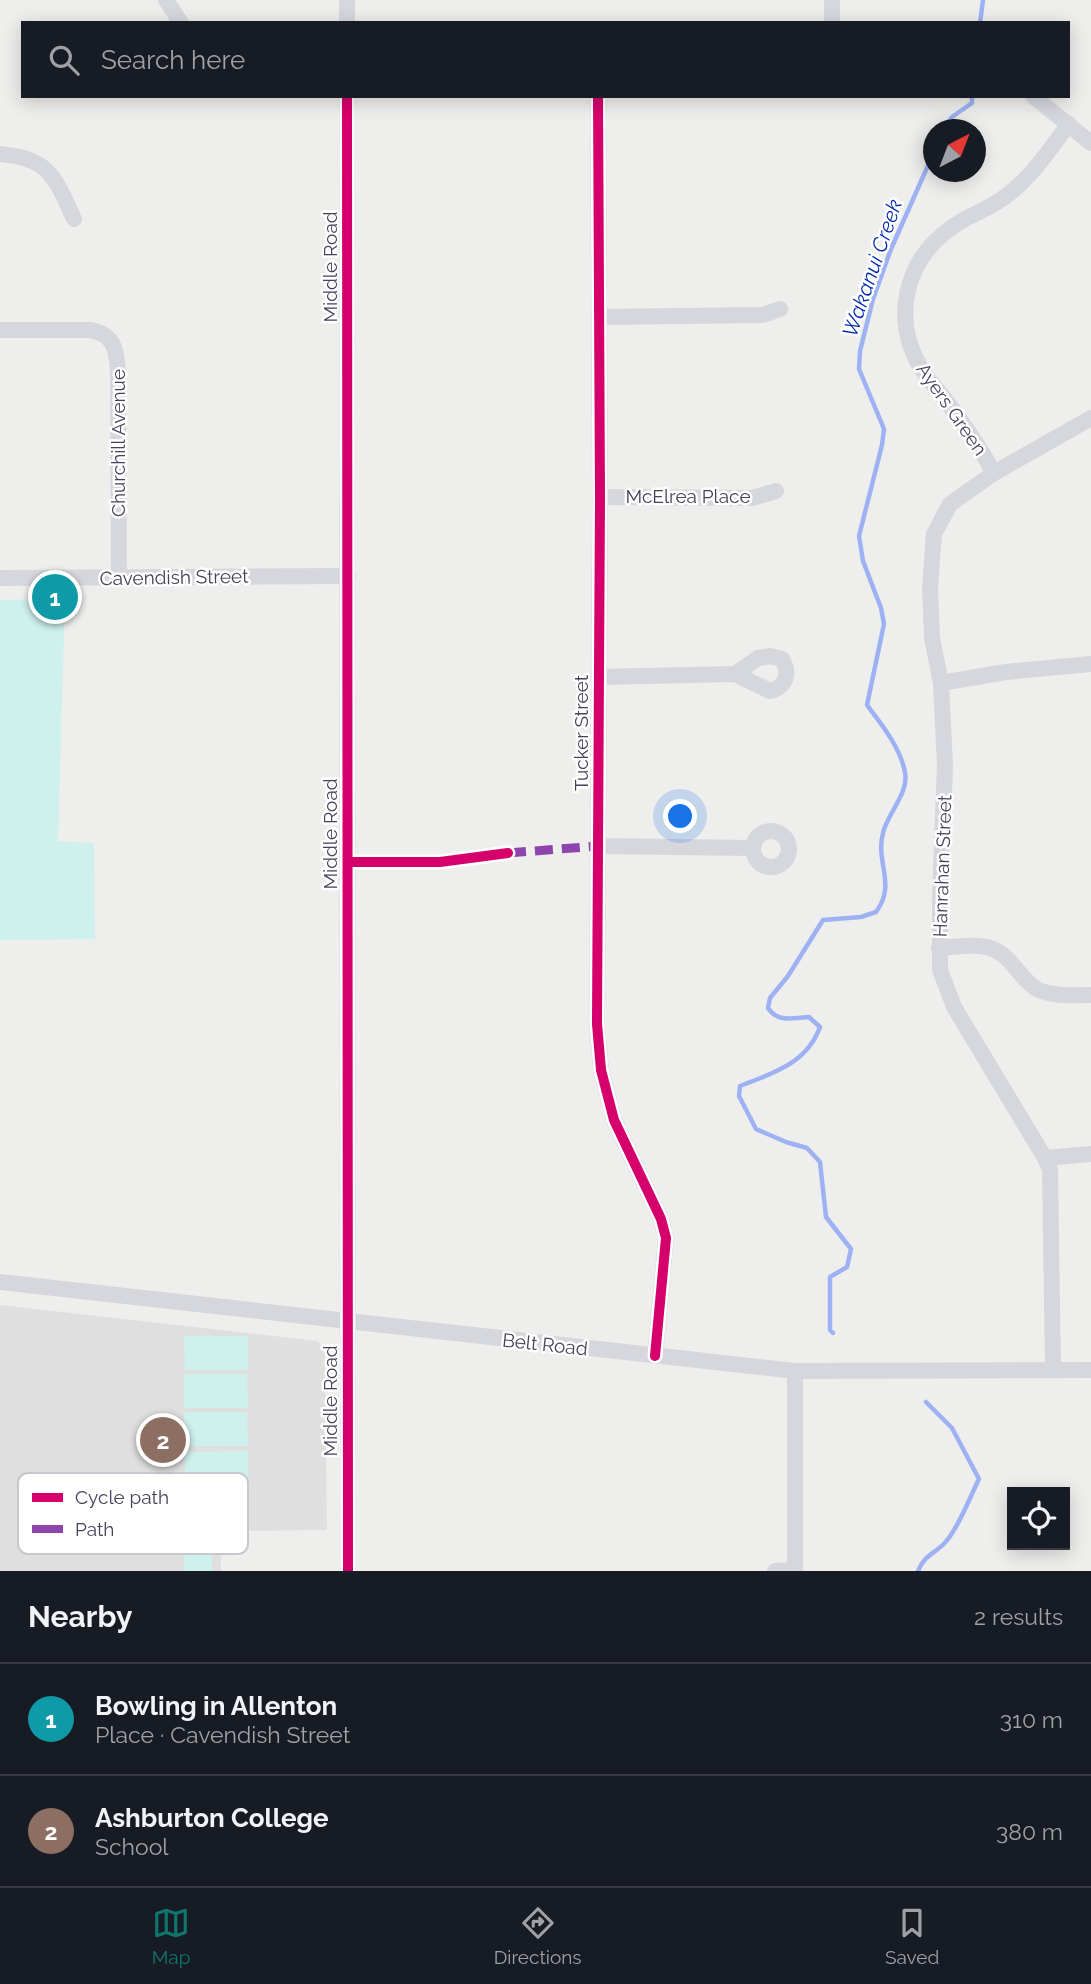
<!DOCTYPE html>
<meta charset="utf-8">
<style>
:root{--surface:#171b24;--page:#242831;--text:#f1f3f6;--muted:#9ea1a6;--line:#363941;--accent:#0f766e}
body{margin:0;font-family:Raleway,sans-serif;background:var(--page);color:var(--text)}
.controls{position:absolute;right:21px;bottom:21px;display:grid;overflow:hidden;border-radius:0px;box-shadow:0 4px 18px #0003}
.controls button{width:63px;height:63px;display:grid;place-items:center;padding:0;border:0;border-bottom:2px solid var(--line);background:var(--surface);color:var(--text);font:35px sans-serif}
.compass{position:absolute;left:923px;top:119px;width:63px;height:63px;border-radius:50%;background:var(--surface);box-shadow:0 4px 18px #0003;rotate:42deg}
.you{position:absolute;left:681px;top:817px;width:24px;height:24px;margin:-18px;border:5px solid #fff;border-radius:50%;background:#1a73e8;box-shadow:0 0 0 10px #1a73e833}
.badge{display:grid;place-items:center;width:46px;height:46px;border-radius:50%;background:var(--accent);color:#fff;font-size:23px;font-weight:700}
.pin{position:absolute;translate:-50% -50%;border:4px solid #fff;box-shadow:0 2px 7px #0006}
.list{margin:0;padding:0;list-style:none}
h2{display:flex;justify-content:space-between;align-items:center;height:91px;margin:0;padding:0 28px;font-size:30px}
h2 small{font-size:23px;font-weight:400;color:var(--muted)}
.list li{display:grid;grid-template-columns:46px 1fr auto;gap:21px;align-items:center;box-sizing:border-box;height:112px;padding:0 28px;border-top:2px solid var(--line)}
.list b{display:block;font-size:26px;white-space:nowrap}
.list p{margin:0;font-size:23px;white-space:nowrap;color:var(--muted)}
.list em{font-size:23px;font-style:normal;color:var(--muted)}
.icon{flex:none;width:38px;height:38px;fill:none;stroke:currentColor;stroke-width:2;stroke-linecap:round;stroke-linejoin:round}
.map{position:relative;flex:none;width:1091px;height:1571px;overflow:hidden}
.search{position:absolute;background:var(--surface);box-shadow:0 4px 18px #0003;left:21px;right:21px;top:21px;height:77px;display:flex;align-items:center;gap:18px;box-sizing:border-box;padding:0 24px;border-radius:0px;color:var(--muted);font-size:26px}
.sheet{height:315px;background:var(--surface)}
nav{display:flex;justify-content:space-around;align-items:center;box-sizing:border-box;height:98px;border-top:2px solid var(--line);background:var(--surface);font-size:19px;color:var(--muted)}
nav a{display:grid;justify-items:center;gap:4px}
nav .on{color:var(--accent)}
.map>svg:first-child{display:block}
.education{fill:#dfdfdf}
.green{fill:#cef1ee}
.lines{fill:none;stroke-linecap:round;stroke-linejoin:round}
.stream{stroke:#9eb2f3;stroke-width:4.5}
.minor{stroke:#d6d6dd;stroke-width:16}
.quiet{stroke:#8e44ad;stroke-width:9;stroke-dasharray:18 9;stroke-linecap:butt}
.cycleway-casing{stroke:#fff;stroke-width:15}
.cycleway{stroke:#d6006c;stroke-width:10}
.labels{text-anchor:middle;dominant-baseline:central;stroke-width:5;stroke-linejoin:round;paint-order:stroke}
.street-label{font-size:19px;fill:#43435b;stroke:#fff}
.water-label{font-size:21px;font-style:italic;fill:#002ab1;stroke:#fff}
.key{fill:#fff;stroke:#c7c7ce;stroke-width:2}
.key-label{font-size:19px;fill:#43435b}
</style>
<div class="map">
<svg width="1091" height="1571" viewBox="0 0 1091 1571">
<rect width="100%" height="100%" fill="#eeeeed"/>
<!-- education -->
<polygon class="education" points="0,1305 318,1341 325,1350 327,1530 221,1531 221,1571 0,1571"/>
<!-- green -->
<g class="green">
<polygon points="65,599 58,841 94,843 95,939 0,940 0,600"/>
<polygon points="184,1336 248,1336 248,1370 185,1370"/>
<polygon points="184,1374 247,1374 248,1408 184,1408"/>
<polygon points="184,1412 247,1412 248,1446 184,1446"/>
<polygon points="248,1451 248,1485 185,1485 185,1452"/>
<polygon points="185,1491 248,1491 249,1525 185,1525"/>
<polygon points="185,1532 213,1533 212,1571 184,1571"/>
</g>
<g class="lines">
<!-- stream -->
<g class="stream">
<polyline points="980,23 983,0"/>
<polyline points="942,130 952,117 972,103 972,96"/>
<path d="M833 1333 830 1330V1277L847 1267 851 1249 826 1217 820 1162 807 1148 786 1142 756 1129 739 1096 740 1086C774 1073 807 1063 820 1027L809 1017C793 1018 778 1023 768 1008L770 998 788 976 823 920 861 917 876 912C897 884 875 863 883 833 888 812 909 794 905 772 900 747 882 725 867 705L884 624 881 608 863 561 859 536 882 445 884 429 859 369 860 351 873 299 891 249 934 152"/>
<path d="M918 1571C925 1553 938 1553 948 1539 961 1522 969 1499 979 1479L952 1428 926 1402"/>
</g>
<!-- minor -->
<g class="minor">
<polyline points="166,0 181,23"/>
<polyline points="832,0 832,23"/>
<polyline points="347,23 347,0"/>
<polyline points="347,96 348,1571"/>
<polyline points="598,96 600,497 597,1024 601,1070 614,1120 661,1219 666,1238 655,1356"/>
<polyline points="1033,96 1091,143"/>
<path d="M0 154C50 158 55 178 74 219"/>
<polyline points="599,317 763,315 780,309"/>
<path d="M0 330H90C114 334 117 350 118 372L119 578"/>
<path d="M994 473C980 448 964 424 947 402 939 391 928 380 921 368 892 320 904 261 951 228 968 215 990 209 1006 196 1031 178 1050 149 1069 124"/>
<polyline points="600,497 752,498 776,491"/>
<polyline points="0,578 348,576"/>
<path d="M598 677 735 674 758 658 770 656 782 659C790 673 787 687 770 691L735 674"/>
<polyline points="941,683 1006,672 1091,664"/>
<circle cx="771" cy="849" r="18"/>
<polyline points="598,846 753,848"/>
<path d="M939 948C956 947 978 943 993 949 1013 957 1020 980 1037 989 1052 997 1075 995 1091 995"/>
<polyline points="1045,1158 1091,1154"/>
<polyline points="0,1282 795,1371 1091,1370"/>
<polyline points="1053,1370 1050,1170 1045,1158 954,1007 940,970 940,894 945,766 941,683 932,638 930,589 934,534 950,504 994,473 1091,418"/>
<polyline points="795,1371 795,1571"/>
<polyline points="775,1571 795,1570"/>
</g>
<!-- quiet -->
<polyline class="quiet" points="508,853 598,846"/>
<defs>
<g id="cycleway">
<polyline points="347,96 348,1571"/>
<polyline points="598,96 600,497 597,1024 601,1070 614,1120 661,1219 666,1238 655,1356"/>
<polyline points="348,862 440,862 508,853"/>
</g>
</defs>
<!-- cycleway casing -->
<use href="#cycleway" class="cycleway-casing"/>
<!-- cycleway -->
<use href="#cycleway" class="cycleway"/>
</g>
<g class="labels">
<!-- street labels -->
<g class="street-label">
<text transform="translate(330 267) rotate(-90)">Middle Road</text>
<text transform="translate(952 409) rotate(55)">Ayers Green</text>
<text transform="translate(118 443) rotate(-90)">Churchill Avenue</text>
<text x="688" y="496">McElrea Place</text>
<text transform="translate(174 577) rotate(-1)">Cavendish Street</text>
<text transform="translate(581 733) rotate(-90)">Tucker Street</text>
<text transform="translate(330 834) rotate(-90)">Middle Road</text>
<text transform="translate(942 866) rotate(-88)">Hanrahan Street</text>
<text transform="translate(545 1344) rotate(6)">Belt Road</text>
<text transform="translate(330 1401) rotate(-90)">Middle Road</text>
</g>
<!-- water labels -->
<g class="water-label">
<text transform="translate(872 268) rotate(-71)">Wakanui Creek</text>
</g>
</g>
<!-- legend -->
<rect x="18" y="1473" width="230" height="81" rx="10" class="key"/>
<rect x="32" y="1493" width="31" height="9" fill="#d6006c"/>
<rect x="32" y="1525" width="31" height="8" fill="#8e44ad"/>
<g class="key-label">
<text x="75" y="1504">Cycle path</text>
<text x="75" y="1536">Path</text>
</g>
</svg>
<div class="controls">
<button><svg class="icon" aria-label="locate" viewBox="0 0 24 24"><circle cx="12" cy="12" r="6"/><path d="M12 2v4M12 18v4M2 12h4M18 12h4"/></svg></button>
</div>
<svg class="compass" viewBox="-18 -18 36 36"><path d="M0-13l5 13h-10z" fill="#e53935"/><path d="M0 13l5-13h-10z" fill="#9ea1a6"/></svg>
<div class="you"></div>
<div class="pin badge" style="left:55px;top:597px;background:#0f9aa8">1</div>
<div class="pin badge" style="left:163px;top:1440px;background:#8d6e63">2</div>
<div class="search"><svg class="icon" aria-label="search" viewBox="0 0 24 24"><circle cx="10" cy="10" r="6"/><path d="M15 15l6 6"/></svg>Search here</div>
</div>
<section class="sheet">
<h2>Nearby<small>2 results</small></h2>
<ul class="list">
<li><span class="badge" style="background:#0f9aa8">1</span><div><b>Bowling in Allenton</b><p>Place · Cavendish Street</p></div><em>310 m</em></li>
<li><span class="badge" style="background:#8d6e63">2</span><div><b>Ashburton College</b><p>School</p></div><em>380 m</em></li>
</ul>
</section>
<nav>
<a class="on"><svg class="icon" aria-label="map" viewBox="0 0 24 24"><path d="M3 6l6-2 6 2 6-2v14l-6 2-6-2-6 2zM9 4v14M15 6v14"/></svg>Map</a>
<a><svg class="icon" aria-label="directions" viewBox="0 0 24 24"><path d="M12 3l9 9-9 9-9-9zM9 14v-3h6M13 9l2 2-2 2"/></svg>Directions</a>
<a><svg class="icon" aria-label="saved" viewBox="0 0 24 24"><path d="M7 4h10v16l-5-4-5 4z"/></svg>Saved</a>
</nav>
